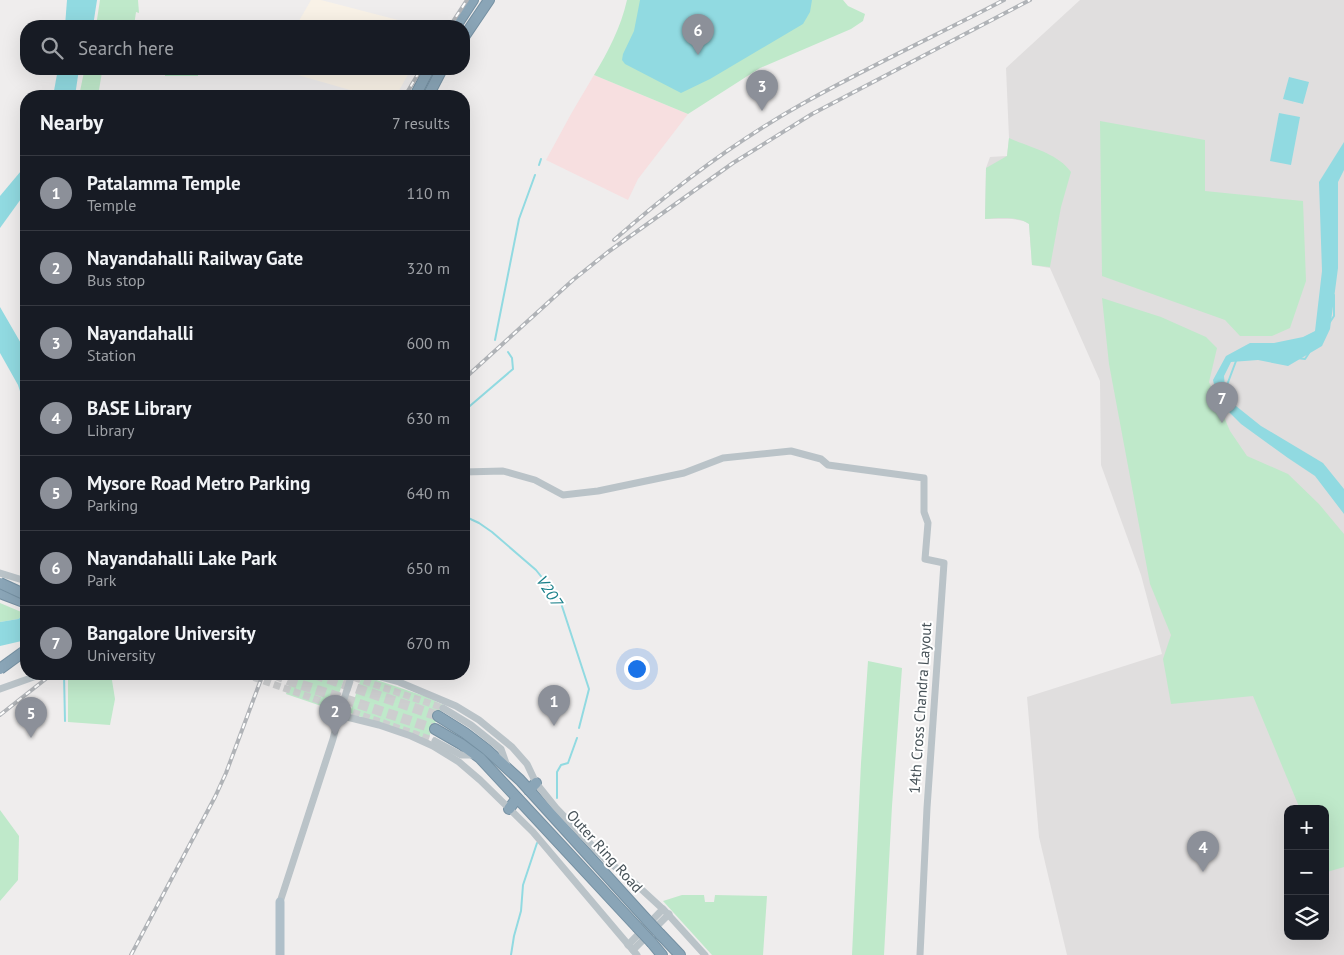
<!DOCTYPE html>
<meta charset="utf-8">
<style>
:root{--surface:#171b24;--page:#20242c;--text:#f1f3f6;--muted:#9ea1a6;--line:#363941;--accent:#8c9099}
body{margin:0;font-family:"PT Sans",sans-serif;background:var(--page);color:var(--text)}
.controls{position:absolute;right:15px;bottom:15px;display:grid;overflow:hidden;border-radius:10px;box-shadow:0 5px 20px #0002}
.controls button{width:45px;height:45px;display:grid;place-items:center;padding:0;border:0;border-bottom:1px solid var(--line);background:var(--surface);color:var(--text);font:25px sans-serif}
.you{position:absolute;left:636px;top:668px;width:18px;height:18px;margin:-12px;border:4px solid #fff;border-radius:50%;background:#1a73e8;box-shadow:0 0 0 8px #1a73e833}
.badge{display:grid;place-items:center;width:32px;height:32px;border-radius:50%;background:var(--accent);color:#fff;font-size:16px;font-weight:700}
.pin{position:absolute;translate:-50% -41px;filter:drop-shadow(0 1px 2px #0008)}
.pin::after{content:'';position:absolute;top:26px;width:18px;height:15px;background:inherit;clip-path:polygon(0 0,100% 0,50% 100%)}
.list{margin:0;padding:0;list-style:none}
h2{display:flex;justify-content:space-between;align-items:center;height:65px;margin:0;padding:0 20px;font-size:21px}
h2 small{font-size:16px;font-weight:400;color:var(--muted)}
.list li{display:grid;grid-template-columns:32px 1fr auto;gap:15px;align-items:center;box-sizing:border-box;height:75px;padding:0 20px;border-top:1px solid var(--line)}
.list b{display:block;font-size:19px;white-space:nowrap}
.list p{margin:0;font-size:16px;white-space:nowrap;color:var(--muted)}
.list em{font-size:16px;font-style:normal;color:var(--muted)}
.icon{flex:none;width:28px;height:28px;fill:none;stroke:currentColor;stroke-width:2;stroke-linecap:round;stroke-linejoin:round}
.map{position:relative;flex:none;width:1344px;height:955px;overflow:hidden}
.search{position:absolute;background:var(--surface);box-shadow:0 5px 20px #0002;left:20px;top:20px;width:450px;height:55px;display:flex;align-items:center;gap:12px;box-sizing:border-box;padding:0 18px;border-radius:20px;color:var(--muted);font-size:19px}
.panel{position:absolute;background:var(--surface);box-shadow:0 5px 20px #0002;left:20px;top:90px;width:450px;height:590px;border-radius:20px}
.map>svg:first-child{display:block}
.commercial{fill:#f9f2e7}
.education{fill:#e0dede;fill-rule:evenodd}
.medical{fill:#f7dfe0}
.green{fill:#bfe9ca}
.water{fill:#91dae1}
.lines{fill:none;stroke-linecap:round;stroke-linejoin:round}
.stream{stroke:#91dae1;stroke-width:2}
.minor-tunnel{stroke:#cdcecf;stroke-width:7;stroke-dasharray:7 3.5;stroke-linecap:butt}
.highway-tunnel{stroke:#cdcecf;stroke-width:10;stroke-dasharray:10 5;stroke-linecap:butt}
.highway-casing{stroke:#7590a2;stroke-width:12}
.minor{stroke:#bac3c8;stroke-width:7}
.major{stroke:#afbfc9;stroke-width:9}
.highway{stroke:#8aa5b7;stroke-width:10}
.rail-casing{stroke:#b0b3b7;stroke-width:4}
.rail{stroke:#fff;stroke-width:2;stroke-dasharray:5.5;stroke-linecap:butt}
.highway-bridge-casing{stroke:#7590a2;stroke-width:12;stroke-linecap:butt}
.highway-bridge{stroke:#8aa5b7;stroke-width:10}
.labels{text-anchor:middle;dominant-baseline:central;stroke-width:4;stroke-linejoin:round;paint-order:stroke}
.street-label{font-size:15px;fill:#475258;stroke:#fff}
.water-label{font-size:16px;font-style:italic;fill:#1b808a;stroke:#fff}
</style>
<div class="map">
<svg width="1344" height="955" viewBox="0 0 1344 955">
<rect width="100%" height="100%" fill="#efeded"/>
<!-- commercial -->
<g class="commercial">
<polygon points="311,0 321,0 421,26 296,26"/>
<polygon points="277,69 411,69 396,96 371,96"/>
</g>
<!-- education -->
<path class="education" d="M1080 0H1344V955H1067L1039 837 1027 697 1162 654 1141 575 1101 465 1100 381 1050 268 1032 265 1029 224 1024 221 1012 219H985L986 168 990 157 1007 156 1009 138 1006 68ZM1288 809H1325V936H1288Z"/>
<!-- medical -->
<polygon class="medical" points="594,75 688,114 638,179 628,200 546,160 571,114"/>
<!-- green -->
<g class="green">
<polygon points="100,0 138,0 139,13 136,12 134,26 96,26"/>
<path d="M627 0H843L848 6 865 14 863 21 851 29 760 68 688 114 594 75C608 52 621 27 627 0Z"/>
<rect x="165" y="69" width="33" height="7"/>
<polygon points="84,72 102,72 98,96 79,96"/>
<polygon points="1100,121 1205,140 1205,191 1303,201 1306,281 1290,328 1272,336 1240,336 1225,320 1102,276"/>
<path d="M1009 138C1029 147 1058 153 1071 172L1061 207 1050 267 1032 265 1029 224C1017 216 999 218 985 219L986 168 1007 156Z"/>
<polygon points="1102,298 1161,317 1206,337 1217,348 1209,382 1230,431 1247,456 1288,474 1319,504 1344,534 1344,867 1327,872 1325,869 1325,809 1300,809 1253,696 1171,704 1163,659 1171,635 1150,584 1109,364"/>
<polygon points="0,603 26,614 18,619 0,622"/>
<polygon points="868,661 902,668 892,806 884,955 852,955 861,763"/>
<polygon points="68,674 111,674 115,699 110,725 68,722"/>
<polygon points="293,674 346,674 333,710 286,694"/>
<polygon points="362,675 427,697 443,705 428,739 350,713"/>
<polygon points="0,810 19,836 18,880 0,901"/>
<polygon points="682,895 704,895 705,902 714,902 715,895 767,896 763,955 712,955 663,901"/>
</g>
<!-- water -->
<g class="water">
<polygon points="67,0 97,0 93,26 65,26"/>
<polygon points="640,0 812,0 810,12 803,24 710,79 681,93 625,64 622,60 623,54 634,31"/>
<polygon points="58,69 79,69 75,96 53,96"/>
<polygon points="1289,77 1309,82 1303,104 1283,99"/>
<polygon points="1279,113 1300,117 1291,165 1270,161"/>
<polygon points="1344,142 1344,170 1338,182 1338,268 1330,329 1322,346 1288,366 1258,360 1231,362 1224,376 1226,398 1261,426 1323,463 1344,489 1344,514 1315,476 1288,458 1241,424 1218,401 1213,380 1226,356 1250,343 1274,343 1303,337 1315,331 1322,271 1319,182"/>
<polygon points="26,165 26,192 0,228 0,196"/>
<polygon points="0,307 26,352 26,410 18,385 0,353"/>
<polygon points="26,614 26,640 0,646 0,622 18,619"/>
</g>
<g class="lines">
<!-- stream -->
<g class="stream">
<polyline points="539,165 541,159"/>
<polyline points="1330,322 1334,316 1334,295"/>
<polyline points="495,340 519,219 535,175"/>
<polyline points="1297,358 1305,359 1309,353"/>
<polyline points="1232,403 1227,385 1236,361"/>
<polyline points="464,411 513,369 512,358 508,352"/>
<polyline points="464,516 479,523 492,532 536,570 560,600 589,689 579,728"/>
<polyline points="64,674 65,721"/>
<polyline points="557,798 557,772 561,765 568,763 577,738"/>
<polyline points="511,955 514,936 521,911 523,885 537,843"/>
</g>
<!-- minor-tunnel -->
<g class="minor-tunnel">
<polyline points="244,674 435,741"/>
<polyline points="344,674 443,708"/>
</g>
<!-- highway-tunnel -->
<g class="highway-tunnel">
<polyline points="274,674 290,681 435,729"/>
<polyline points="314,674 438,716"/>
</g>
<defs>
<g id="highway">
<polyline points="456,26 473,0"/>
<polyline points="464,37 489,0"/>
<polyline points="415,96 429,69"/>
<polyline points="428,96 442,69"/>
<polyline points="0,593 26,603"/>
<polyline points="438,716 465,733 486,749 520,780 647,920"/>
<polyline points="435,729 461,744 480,758 637,927"/>
<polyline points="529,790 536,783"/>
<polyline points="509,809 517,798"/>
<polyline points="660,934 680,955"/>
<polyline points="652,943 662,955"/>
</g>
</defs>
<!-- highway casing -->
<use href="#highway" class="highway-casing"/>
<!-- minor -->
<g class="minor">
<polyline points="464,472 503,471 535,480 563,495 598,491 684,473 723,458 791,451 821,459 828,465 924,478 924,512 928,523 925,559 944,563 927,808 920,955"/>
<polyline points="0,573 26,581"/>
<polyline points="243,674 244,674"/>
<polyline points="370,674 399,682 456,706 479,720 512,747 527,764 536,783 556,808 605,859 628,877 665,911 705,955"/>
<polyline points="0,689 42,674"/>
<polyline points="443,708 471,725 501,749 507,766"/>
<polyline points="339,715 379,725 411,736 433,746 459,762 480,780 533,832 637,955"/>
<polyline points="435,741 461,755 474,755"/>
<polyline points="280,902 333,739 339,715 352,674"/>
<polyline points="628,945 663,909"/>
<polyline points="633,950 669,914"/>
</g>
<!-- major -->
<polyline class="major" points="280,902 280,955"/>
<!-- highway -->
<use href="#highway" class="highway"/>
<defs>
<g id="rail">
<polyline points="450,26 467,0"/>
<polyline points="405,96 421,69"/>
<path d="M614 240C672 189 734 142 802 104 868 67 937 35 1004 0"/>
<polyline points="464,379 573,280 608,252 733,163 812,114 1030,0"/>
<polyline points="0,715 52,674"/>
<polyline points="131,955 215,797 226,773 263,674"/>
</g>
</defs>
<!-- rail casing -->
<use href="#rail" class="rail-casing"/>
<!-- rail -->
<use href="#rail" class="rail"/>
<defs>
<g id="highway-bridge">
<polyline points="0,583 26,595"/>
<polyline points="0,669 26,650"/>
<polyline points="647,920 660,934"/>
<polyline points="637,927 652,943"/>
</g>
</defs>
<!-- highway-bridge casing -->
<use href="#highway-bridge" class="highway-bridge-casing"/>
<!-- highway-bridge -->
<use href="#highway-bridge" class="highway-bridge"/>
</g>
<g class="labels">
<!-- street labels -->
<g class="street-label">
<text transform="translate(920 708) rotate(-86)">14th Cross Chandra Layout</text>
<text transform="translate(605 851) rotate(48)">Outer Ring Road</text>
</g>
<!-- water labels -->
<g class="water-label">
<text transform="translate(550 591) rotate(57)">V207</text>
</g>
</g>
</svg>
<div class="controls">
<button>+</button>
<button>−</button>
<button><svg class="icon" aria-label="layers" viewBox="0 0 24 24"><path d="M12 4l9 5-9 5-9-5zM3 14l9 5 9-5"/></svg></button>
</div>
<div class="you"></div>
<div class="pin badge" style="left:554px;top:726px">1</div>
<div class="pin badge" style="left:335px;top:736px">2</div>
<div class="pin badge" style="left:762px;top:111px">3</div>
<div class="pin badge" style="left:1203px;top:872px">4</div>
<div class="pin badge" style="left:31px;top:738px">5</div>
<div class="pin badge" style="left:698px;top:55px">6</div>
<div class="pin badge" style="left:1222px;top:423px">7</div>
<div class="search"><svg class="icon" aria-label="search" viewBox="0 0 24 24"><circle cx="10" cy="10" r="6"/><path d="M15 15l6 6"/></svg>Search here</div>
<section class="panel">
<h2>Nearby<small>7 results</small></h2>
<ul class="list">
<li><span class="badge">1</span><div><b>Patalamma Temple</b><p>Temple</p></div><em>110 m</em></li>
<li><span class="badge">2</span><div><b>Nayandahalli Railway Gate</b><p>Bus stop</p></div><em>320 m</em></li>
<li><span class="badge">3</span><div><b>Nayandahalli</b><p>Station</p></div><em>600 m</em></li>
<li><span class="badge">4</span><div><b>BASE Library</b><p>Library</p></div><em>630 m</em></li>
<li><span class="badge">5</span><div><b>Mysore Road Metro Parking</b><p>Parking</p></div><em>640 m</em></li>
<li><span class="badge">6</span><div><b>Nayandahalli Lake Park</b><p>Park</p></div><em>650 m</em></li>
<li><span class="badge">7</span><div><b>Bangalore University</b><p>University</p></div><em>670 m</em></li>
</ul>
</section>
</div>
